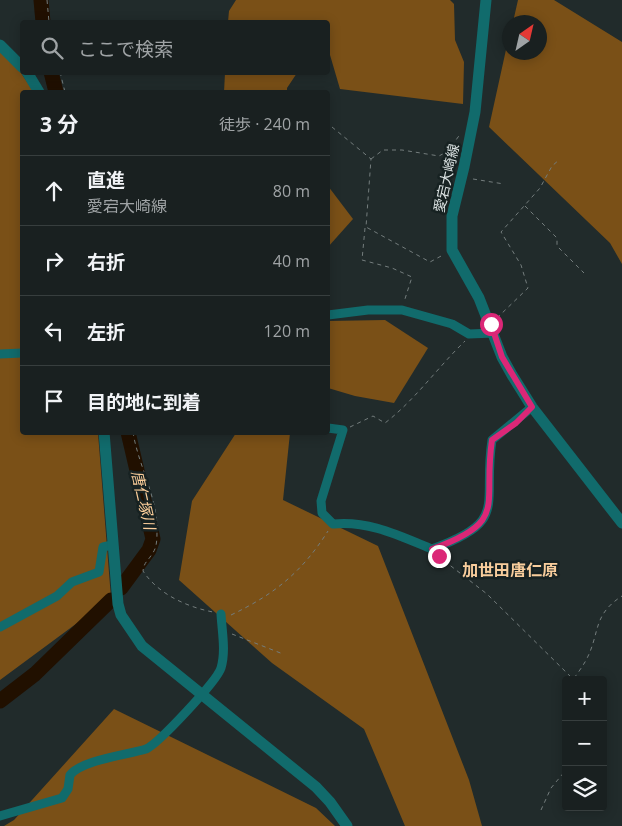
<!DOCTYPE html>
<html lang="ja">
<meta charset="utf-8">
<style>
:root{--surface:#192020;--page:#222829;--text:#f1f3f6;--muted:#9fa3a5;--line:#373e3e}
body{margin:0;font-family:"Open Sans","Noto Sans JP",sans-serif;background:var(--page);color:var(--text)}
.controls{position:absolute;right:15px;bottom:15px;display:grid;overflow:hidden;border-radius:5px;box-shadow:0 2px 12px #0003}
.controls button{width:45px;height:45px;display:grid;place-items:center;padding:0;border:0;border-bottom:1px solid var(--line);background:var(--surface);color:var(--text);font:25px sans-serif}
.compass{position:absolute;left:502px;top:15px;width:45px;height:45px;border-radius:50%;background:var(--surface);box-shadow:0 2px 12px #0003;rotate:34deg}
.stop{position:absolute;width:15px;height:15px;margin:-11px;border:4px solid #db2777;border-radius:50%;background:#fff}
.stop.end{background:#db2777;border-color:#fff;box-shadow:0 1px 5px #0008}
.list{margin:0;padding:0;list-style:none}
h2{display:flex;justify-content:space-between;align-items:center;height:65px;margin:0;padding:0 20px;font-size:21px}
h2 small{font-size:16px;font-weight:400;color:var(--muted)}
.list li{display:grid;grid-template-columns:32px 1fr auto;gap:15px;align-items:center;box-sizing:border-box;height:70px;padding:0 20px;border-top:1px solid var(--line)}
.list b{display:block;font-size:19px;white-space:nowrap}
.list p{margin:0;font-size:16px;white-space:nowrap;color:var(--muted)}
.list em{font-size:16px;font-style:normal;color:var(--muted)}
.icon{flex:none;width:28px;height:28px;fill:none;stroke:currentColor;stroke-width:2;stroke-linecap:round;stroke-linejoin:round}
.map{position:relative;flex:none;width:622px;height:826px;overflow:hidden}
.search{position:absolute;background:var(--surface);box-shadow:0 2px 12px #0003;left:20px;top:20px;width:310px;height:55px;display:flex;align-items:center;gap:12px;box-sizing:border-box;padding:0 18px;border-radius:5px;color:var(--muted);font-size:19px}
.panel{position:absolute;background:var(--surface);box-shadow:0 2px 12px #0003;left:20px;top:90px;width:310px;height:345px;border-radius:5px}
.map>svg:first-child{display:block}
.forest{fill:#7a5017}
.lines{fill:none;stroke-linecap:round;stroke-linejoin:round}
.river{stroke:#211000;stroke-width:15}
.path{stroke:#747d7d;stroke-width:1;stroke-dasharray:4 4;stroke-linecap:butt}
.minor{stroke:#116b6c;stroke-width:9}
.tertiary{stroke:#116b6c;stroke-width:11}
.route{stroke:#db2777;stroke-width:6}
.labels{text-anchor:middle;dominant-baseline:central;stroke-width:5;stroke-linejoin:round;paint-order:stroke}
.street-label{font-size:14px;fill:#dae1e1;stroke:#172222}
.water-label{font-size:15px;font-style:italic;fill:#fcce9a;stroke:#172222}
.quarter-label{font-size:16px;font-weight:bold;fill:#f8cd9c;stroke:#172222}
</style>
<div class="map">
<svg width="622" height="826" viewBox="0 0 622 826">
<rect width="100%" height="100%" fill="#212b2b"/>
<!-- forest -->
<g class="forest">
<polygon points="236,0 450,0 454,4 455,40 464,62 463,104 340,89 330,55 328,55 328,22 228,22 229,11"/>
<polygon points="518,0 554,0 622,42 622,264 610,243 489,127 509,36 510,52 540,52 540,22 513,22"/>
<polygon points="0,51 21,73 34,92 22,92 22,432 98,433 111,598 0,680"/>
<polygon points="225,73 225,72 297,73 287,88 287,92 224,92"/>
<polygon points="328,186 353,219 328,247"/>
<polygon points="385,320 428,348 394,403 355,396 328,388 328,321"/>
<polygon points="236,433 290,433 283,500 378,546 469,780 482,826 405,826 364,729 272,663 179,580 192,501"/>
<polygon points="114,709 316,808 335,826 4,826 14,820"/>
</g>
<g class="lines">
<!-- river -->
<g class="river">
<polyline points="41,0 43,22"/>
<polyline points="51,72 56,92"/>
<polyline points="121,588 149,550 153,539 128,432"/>
<polyline points="0,701 35,674 111,600"/>
</g>
<!-- path -->
<g class="path">
<polyline points="47,0 49,22"/>
<polyline points="60,72 65,92"/>
<polyline points="332,127 371,159 366,227 430,262 443,255"/>
<polyline points="371,159 383,150 402,150 439,156 448,151 461,133"/>
<polyline points="473,179 504,184"/>
<polyline points="525,206 557,238 557,246 584,273"/>
<polyline points="365,228 362,260 392,268 412,277 404,302"/>
<polyline points="497,318 528,288 521,265 501,232 540,188 552,166 559,160"/>
<path d="M350 427 373 416 385 423C415 400 438 367 465 341"/>
<path d="M133 432C138 465 158 498 157 531 157 539 157 548 152 554 148 561 144 562 143 571 158 594 187 607 213 612"/>
<polyline points="438,556 487,594 574,680"/>
<path d="M231 615C275 594 302 572 328 531"/>
<polyline points="232,634 283,654"/>
<path d="M574 678C578 673 582 667 585 662 601 634 591 616 622 596"/>
<polyline points="541,810 551,788 566,770"/>
</g>
<!-- minor -->
<g class="minor">
<polyline points="328,315 368,310 402,310 452,324 469,334 494,333"/>
<polyline points="0,354 22,353"/>
<path d="M328 428 343 430 321 501 322 513 333 524C368 520 400 536 432 549 510 521 482 506 492 440L532 407"/>
<polyline points="0,627 57,596 72,582 99,572 103,547 112,545"/>
<path d="M0 816 62 798 68 789 70 775C82 760 126 755 146 749 158 744 217 681 221 668 226 651 222 632 221 614"/>
</g>
<!-- tertiary -->
<g class="tertiary">
<polyline points="486,0 475,112 464,167 452,216 452,250 479,298 502,357 512,375 532,407 622,523"/>
<polyline points="0,45 22,67"/>
<polyline points="27,72 39,92"/>
<polyline points="104,432 118,604 121,615 142,646 316,787 330,802 347,826"/>
</g>
</g>
<g class="lines">
<!-- route -->
<path class="route" d="M439 556 432 549C510 521 482 506 492 440L516 423 532 407 502 357 491 324"/>
</g>
<g class="labels">
<!-- street labels -->
<g class="street-label">
<text transform="translate(446 178) rotate(-77)">愛宕大崎線</text>
</g>
<!-- water labels -->
<g class="water-label">
<text transform="translate(144 500) rotate(77)">唐仁塚川</text>
</g>
<!-- quarter labels -->
<g class="quarter-label">
<text x="510" y="570">加世田唐仁原</text>
</g>
</g>
</svg>
<div class="controls">
<button>+</button>
<button>−</button>
<button><svg class="icon" aria-label="layers" viewBox="0 0 24 24"><path d="M12 4l9 5-9 5-9-5zM3 14l9 5 9-5"/></svg></button>
</div>
<svg class="compass" viewBox="-18 -18 36 36"><path d="M0-13l5 13h-10z" fill="#e53935"/><path d="M0 13l5-13h-10z" fill="#9fa3a5"/></svg>
<div class="stop" style="left:491px;top:324px"></div>
<div class="stop end" style="left:439px;top:556px"></div>
<div class="search"><svg class="icon" aria-label="search" viewBox="0 0 24 24"><circle cx="10" cy="10" r="6"/><path d="M15 15l6 6"/></svg>ここで検索</div>
<section class="panel">
<h2>3 分<small>徒歩 · 240 m</small></h2>
<ul class="list">
<li><svg class="icon" aria-label="ahead" viewBox="0 0 24 24"><path d="M12 20V5M6 11l6-6 6 6"/></svg><div><b>直進</b><p>愛宕大崎線</p></div><em>80 m</em></li>
<li><svg class="icon" aria-label="right" viewBox="0 0 24 24"><path d="M7 20v-9h11M14 6l5 5-5 5"/></svg><div><b>右折</b></div><em>40 m</em></li>
<li><svg class="icon" aria-label="left" viewBox="0 0 24 24"><path d="M17 20v-9H6M10 6l-5 5 5 5"/></svg><div><b>左折</b></div><em>120 m</em></li>
<li><svg class="icon" aria-label="arrive" viewBox="0 0 24 24"><path d="M6 21V4h12l-3 4 3 4H6"/></svg><div><b>目的地に到着</b></div></li>
</ul>
</section>
</div>
